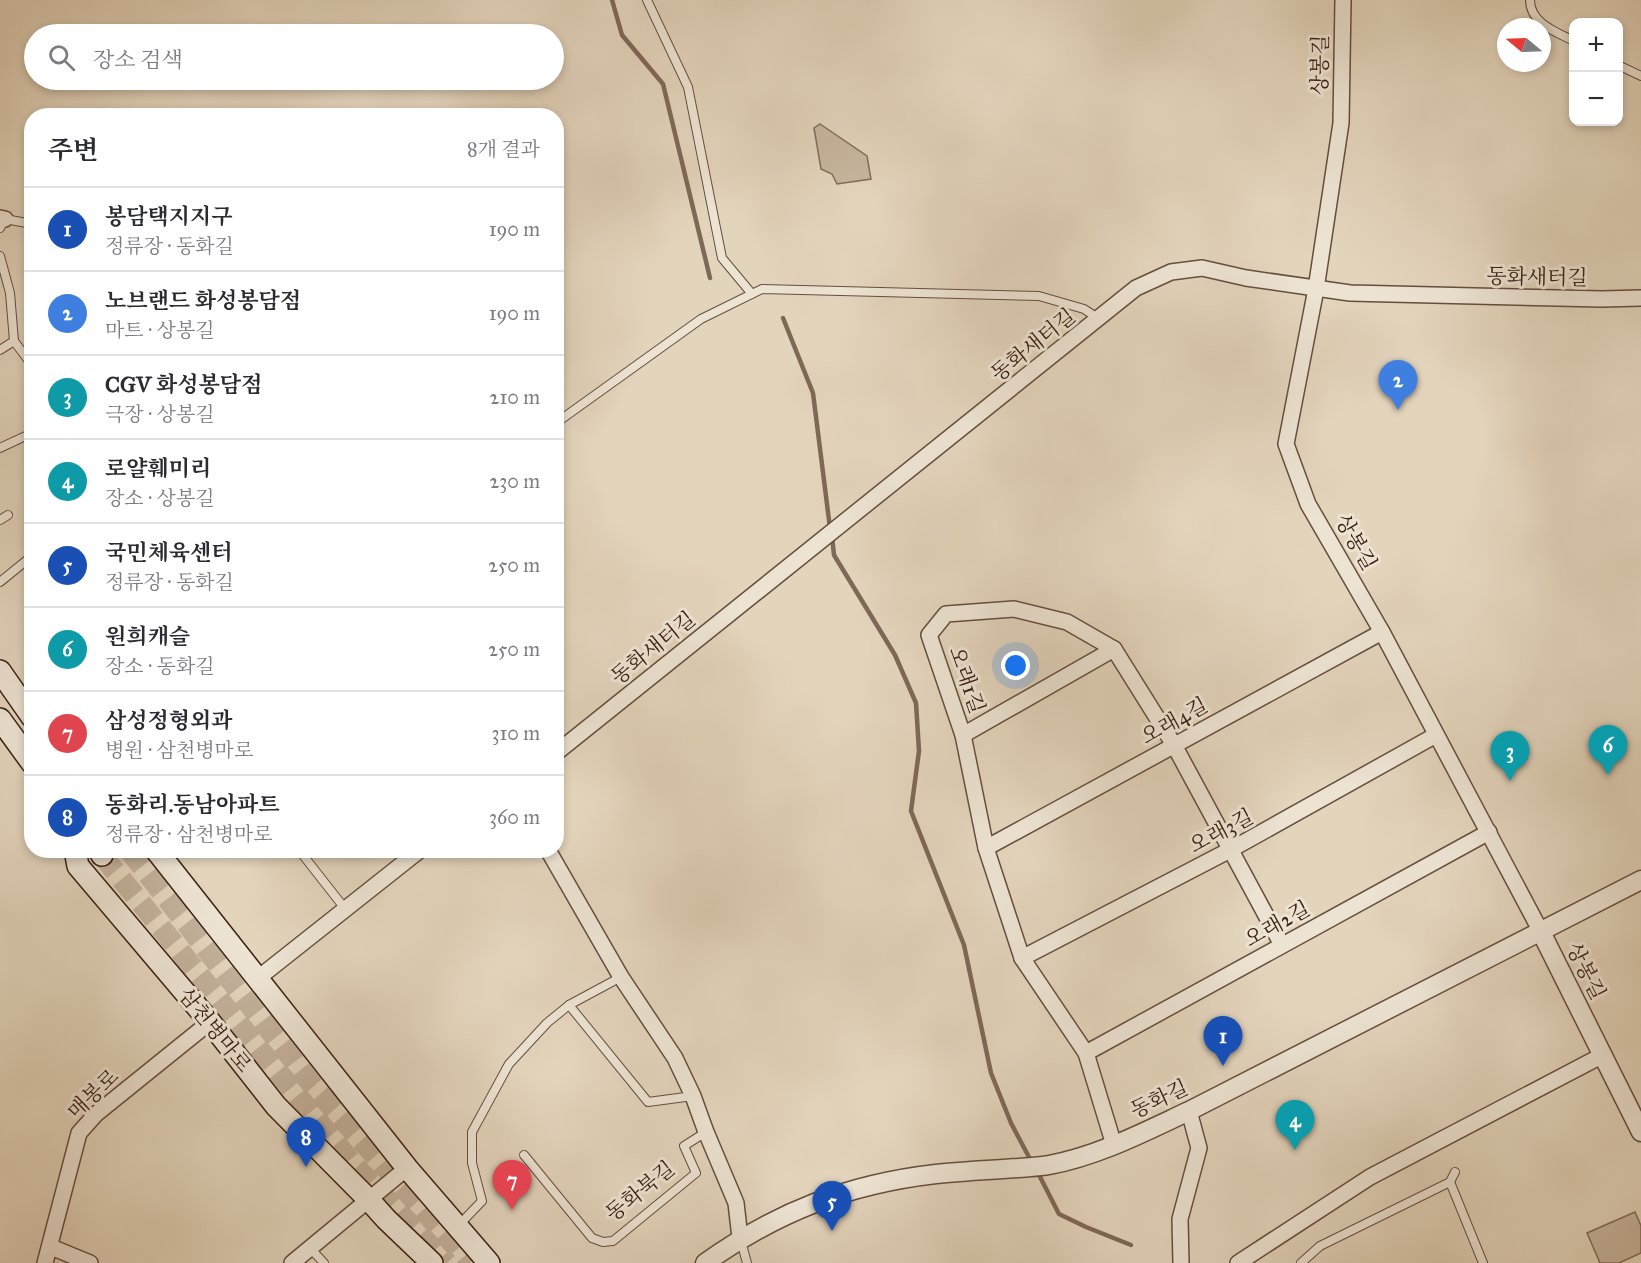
<!DOCTYPE html>
<html lang="ko">
<meta charset="utf-8">
<style>
:root{--surface:#fff;--page:#f7f7f7;--text:#2b2b33;--muted:#7c7c81;--line:#e1e1e2;--accent:#8f2418}
body{margin:0;font-family:"IM FELL Great Primer","Noto Serif KR",serif;background:var(--page);color:var(--text)}
.controls{position:absolute;right:18px;top:18px;display:grid;overflow:hidden;border-radius:12px;box-shadow:0 3px 9px #0003}
.controls button{width:54px;height:54px;display:grid;place-items:center;padding:0;border:0;border-bottom:2px solid var(--line);background:var(--surface);color:var(--text);font:30px sans-serif}
.compass{position:absolute;left:1497px;top:18px;width:54px;height:54px;border-radius:50%;background:var(--surface);box-shadow:0 3px 9px #0003;rotate:289deg}
.you{position:absolute;left:1016px;top:666px;width:21px;height:21px;margin:-15px;border:4px solid #fff;border-radius:50%;background:#1a73e8;box-shadow:0 0 0 9px #1a73e833}
.badge{display:grid;place-items:center;width:39px;height:39px;border-radius:50%;background:var(--accent);color:#fff;font-size:20px;font-weight:700}
.pin{position:absolute;translate:-50% -50px;filter:drop-shadow(0 2px 3px #0008)}
.pin::after{content:'';position:absolute;top:32px;width:21px;height:18px;background:inherit;clip-path:polygon(0 0,100% 0,50% 100%)}
.list{margin:0;padding:0;list-style:none}
h2{display:flex;justify-content:space-between;align-items:center;height:78px;margin:0;padding:0 24px;font-size:26px}
h2 small{font-size:20px;font-weight:400;color:var(--muted)}
.list li{display:grid;grid-template-columns:39px 1fr auto;gap:18px;align-items:center;box-sizing:border-box;height:84px;padding:0 24px;border-top:2px solid var(--line)}
.list b{display:block;font-size:22px;white-space:nowrap}
.list p{margin:0;font-size:20px;white-space:nowrap;color:var(--muted)}
.list em{font-size:20px;font-style:normal;color:var(--muted)}
.icon{flex:none;width:33px;height:33px;fill:none;stroke:currentColor;stroke-width:2;stroke-linecap:round;stroke-linejoin:round}
.map{position:relative;flex:none;width:1641px;height:1263px;overflow:hidden}
.search{position:absolute;background:var(--surface);box-shadow:0 3px 9px #0003;left:24px;top:24px;width:540px;height:66px;display:flex;align-items:center;gap:15px;box-sizing:border-box;padding:0 21px;border-radius:33px;color:var(--muted);font-size:22px}
.panel{position:absolute;background:var(--surface);box-shadow:0 3px 9px #0003;left:24px;top:108px;width:540px;height:750px;border-radius:24px}
.map>svg:first-child{display:block}
.green{fill:#c7b69f;stroke:#826c5a;stroke-width:1.5}
.lines{fill:none;stroke-linecap:round;stroke-linejoin:round}
.stream{stroke:#7e6857;stroke-width:4.5}
.secondary-tunnel{stroke:#c2b09a;stroke-width:21;stroke-dasharray:21 10;stroke-linecap:butt}
.service-casing{stroke:#664e3e;stroke-width:10}
.minor-casing{stroke:#664e3e;stroke-width:18}
.tertiary-casing{stroke:#664e3e;stroke-width:21}
.secondary-casing{stroke:#3c2114;stroke-width:24}
.service{stroke:#ede3d3;stroke-width:8}
.minor{stroke:#ede3d3;stroke-width:15}
.tertiary{stroke:#ede3d3;stroke-width:18}
.secondary{stroke:#ede3d3;stroke-width:21}
.labels{text-anchor:middle;dominant-baseline:central;stroke-width:6;stroke-linejoin:round;paint-order:stroke}
.street-label{font-size:21px;fill:#3c2114;stroke:#ede3d3}
</style>
<div class="map">
<svg width="1641" height="1263" viewBox="0 0 1641 1263">
<rect width="100%" height="100%" fill="#e3d4bc"/>
<filter id="stains"><feTurbulence type="fractalNoise" baseFrequency=".00333" numOctaves="4"/><feColorMatrix values="0 0 0 0 .2 0 0 0 0 .09 0 0 0 0 .02 0 0 0 .5 -.17"/></filter>
<radialGradient id="worn" r=".72"><stop offset=".6" stop-color="#630" stop-opacity="0"/><stop offset="1" stop-color="#630" stop-opacity=".3"/></radialGradient>
<!-- green -->
<g class="green">
<polygon points="820,124 867,156 871,179 837,184 832,174 821,169 814,128"/>
<polygon points="1635,1212 1641,1226 1641,1253 1619,1263 1600,1263 1587,1233"/>
</g>
<g class="lines">
<!-- stream -->
<g class="stream">
<polyline points="612,0 622,35 663,84 710,278"/>
<polyline points="783,318 813,393 830,528"/>
<polyline points="832,536 834,555 895,655 916,703 919,751 911,811 964,945 991,1073 1011,1123 1031,1161"/>
<polyline points="1037,1171 1059,1214 1086,1227 1131,1245"/>
</g>
<!-- secondary-tunnel -->
<g class="secondary-tunnel">
<polyline points="129,850 313,1086 470,1263"/>
<polyline points="102,855 353,1164 447,1263"/>
</g>
<defs>
<g id="service">
<polyline points="647,0 688,87 722,258 752,294"/>
<path d="M1530 0C1530 23 1556 32 1574 41"/>
<polyline points="1618,65 1641,76"/>
<polyline points="0,228 5,219 32,224"/>
<polyline points="0,256 10,293 14,341"/>
<polyline points="14,341 32,365"/>
<polyline points="0,350 14,341"/>
<polyline points="556,423 701,319 762,289 1039,296 1084,309 1099,319"/>
<polyline points="0,448 32,433"/>
<polyline points="0,520 8,515"/>
<polyline points="0,582 32,556"/>
<polyline points="299,850 346,910"/>
<polyline points="569,1005 648,1102 693,1096"/>
<polyline points="524,1155 592,1238 603,1242 613,1241 696,1173 684,1146 706,1132"/>
<polyline points="1450,1182 1455,1172"/>
<polyline points="458,1226 482,1201 472,1163 472,1132 509,1064 547,1023 569,1005 621,977"/>
<polyline points="741,1241 747,1263"/>
<polyline points="309,1247 324,1263"/>
<polyline points="1301,1263 1320,1246 1450,1182 1483,1263"/>
</g>
<g id="minor">
<polyline points="1343,0 1341,123 1316,289 1286,444 1308,504 1382,632 1540,930"/>
<polyline points="0,218 5,219"/>
<polyline points="963,735 1114,649"/>
<polyline points="556,753 1136,288 1171,272 1202,268 1246,278 1350,293 1602,299 1641,298"/>
<polyline points="986,848 1382,632"/>
<polyline points="548,850 621,977 675,1058 693,1096 706,1132 736,1203 740,1238"/>
<polyline points="1022,958 1230,850 1436,735"/>
<polyline points="257,979 420,850"/>
<polyline points="1086,1053 1489,832"/>
<polyline points="1114,1145 1086,1053 1022,958 986,848 963,735 929,635 946,614 1014,609 1067,622 1114,649 1174,745 1282,945"/>
<polyline points="51,1247 90,1263"/>
<polyline points="45,1263 79,1133 96,1114 210,1022"/>
<polyline points="292,1263 407,1168"/>
<polyline points="1181,1263 1180,1219 1199,1148 1189,1111"/>
<polyline points="1238,1263 1370,1177 1603,1055"/>
</g>
<g id="tertiary">
<polyline points="1540,930 1641,1132"/>
<path d="M705 1263C777 1212 848 1184 936 1174 963 1171 990 1170 1018 1168 1028 1167 1039 1167 1049 1165 1098 1156 1144 1132 1189 1111L1641 880"/>
</g>
<g id="secondary">
<polyline points="0,671 32,717"/>
<polyline points="0,719 32,763"/>
<polyline points="75,850 78,866 210,1022 276,1106 369,1200 386,1219 432,1263"/>
<polyline points="99,850 102,855"/>
<polyline points="156,850 407,1168 489,1263"/>
</g>
</defs>
<!-- service casing -->
<use href="#service" class="service-casing"/>
<!-- minor casing -->
<use href="#minor" class="minor-casing"/>
<!-- tertiary casing -->
<use href="#tertiary" class="tertiary-casing"/>
<!-- secondary casing -->
<use href="#secondary" class="secondary-casing"/>
<!-- service -->
<use href="#service" class="service"/>
<!-- minor -->
<use href="#minor" class="minor"/>
<!-- tertiary -->
<use href="#tertiary" class="tertiary"/>
<!-- secondary -->
<use href="#secondary" class="secondary"/>
</g>
<g class="labels">
<!-- street labels -->
<g class="street-label">
<text transform="translate(1320 65) rotate(-89)">상봉길</text>
<text transform="translate(1537 277) rotate(1)">동화새터길</text>
<text transform="translate(1033 345) rotate(-39)">동화새터길</text>
<text transform="translate(1356 542) rotate(60)">상봉길</text>
<text transform="translate(653 648) rotate(-39)">동화새터길</text>
<text transform="translate(967 680) rotate(71)">오래1길</text>
<text transform="translate(1174 721) rotate(-29)">오래4길</text>
<text transform="translate(1221 831) rotate(-28)">오래3길</text>
<text transform="translate(1277 924) rotate(-29)">오래2길</text>
<text transform="translate(1586 971) rotate(63)">상봉길</text>
<text transform="translate(215 1030) rotate(51)">삼천병마로</text>
<text transform="translate(93 1094) rotate(-44)">매봉로</text>
<text transform="translate(1159 1099) rotate(-25)">동화길</text>
<text transform="translate(640 1191) rotate(-39)">동화북길</text>
</g>
</g>
<rect width="100%" height="100%" filter="url(#stains)"/>
<rect width="100%" height="100%" fill="url(#worn)"/>
</svg>
<div class="controls">
<button>+</button>
<button>−</button>
</div>
<svg class="compass" viewBox="-18 -18 36 36"><path d="M0-13l5 13h-10z" fill="#e53935"/><path d="M0 13l5-13h-10z" fill="#7c7c81"/></svg>
<div class="you"></div>
<div class="pin badge" style="left:1223px;top:1066px;background:#1a4fb4">1</div>
<div class="pin badge" style="left:1398px;top:410px;background:#3f7fe0">2</div>
<div class="pin badge" style="left:1510px;top:781px;background:#0f9aa8">3</div>
<div class="pin badge" style="left:1295px;top:1150px;background:#0f9aa8">4</div>
<div class="pin badge" style="left:832px;top:1231px;background:#1a4fb4">5</div>
<div class="pin badge" style="left:1608px;top:775px;background:#0f9aa8">6</div>
<div class="pin badge" style="left:512px;top:1210px;background:#e0444e">7</div>
<div class="pin badge" style="left:306px;top:1167px;background:#1a4fb4">8</div>
<div class="search"><svg class="icon" aria-label="search" viewBox="0 0 24 24"><circle cx="10" cy="10" r="6"/><path d="M15 15l6 6"/></svg>장소 검색</div>
<section class="panel">
<h2>주변<small>8개 결과</small></h2>
<ul class="list">
<li><span class="badge" style="background:#1a4fb4">1</span><div><b>봉담택지지구</b><p>정류장 · 동화길</p></div><em>190 m</em></li>
<li><span class="badge" style="background:#3f7fe0">2</span><div><b>노브랜드 화성봉담점</b><p>마트 · 상봉길</p></div><em>190 m</em></li>
<li><span class="badge" style="background:#0f9aa8">3</span><div><b>CGV 화성봉담점</b><p>극장 · 상봉길</p></div><em>210 m</em></li>
<li><span class="badge" style="background:#0f9aa8">4</span><div><b>로얄훼미리</b><p>장소 · 상봉길</p></div><em>230 m</em></li>
<li><span class="badge" style="background:#1a4fb4">5</span><div><b>국민체육센터</b><p>정류장 · 동화길</p></div><em>250 m</em></li>
<li><span class="badge" style="background:#0f9aa8">6</span><div><b>원희캐슬</b><p>장소 · 동화길</p></div><em>250 m</em></li>
<li><span class="badge" style="background:#e0444e">7</span><div><b>삼성정형외과</b><p>병원 · 삼천병마로</p></div><em>310 m</em></li>
<li><span class="badge" style="background:#1a4fb4">8</span><div><b>동화리.동남아파트</b><p>정류장 · 삼천병마로</p></div><em>360 m</em></li>
</ul>
</section>
</div>
